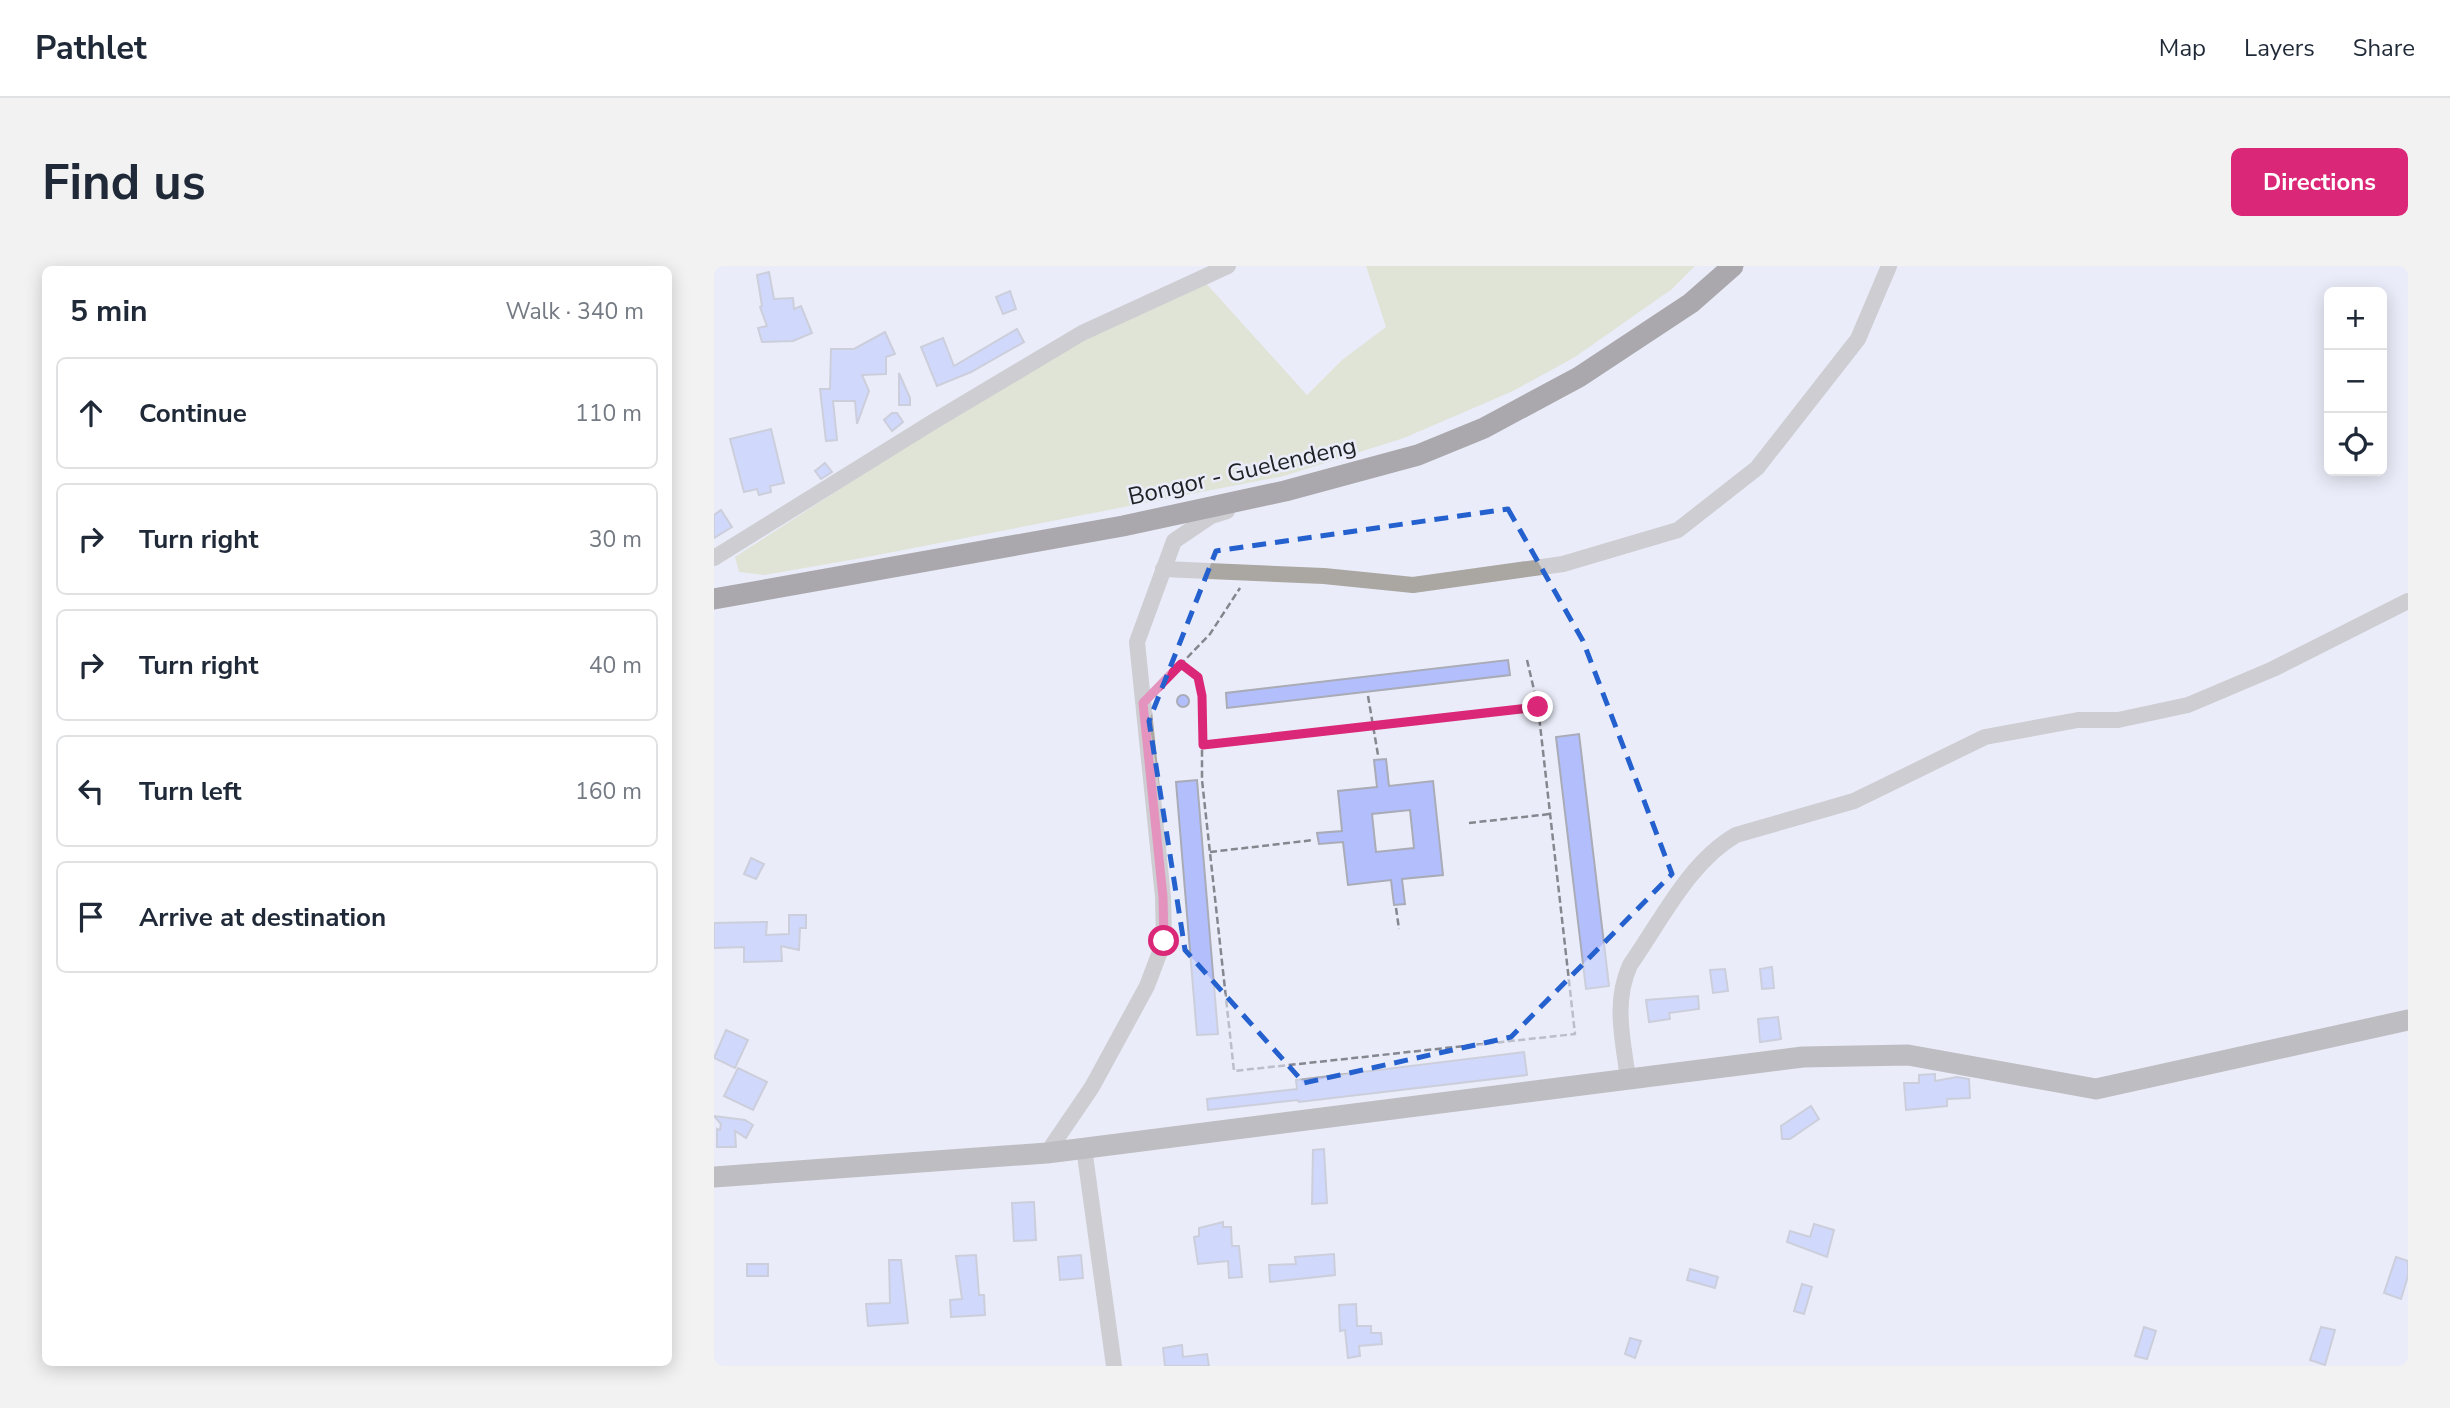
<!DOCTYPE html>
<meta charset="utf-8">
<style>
:root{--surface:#fff;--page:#f2f2f3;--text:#1f2937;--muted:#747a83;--line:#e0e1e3;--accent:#db2777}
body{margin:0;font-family:"Nunito Sans",sans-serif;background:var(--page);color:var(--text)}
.controls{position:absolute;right:21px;top:21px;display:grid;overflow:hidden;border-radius:10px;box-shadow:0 4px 18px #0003}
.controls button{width:63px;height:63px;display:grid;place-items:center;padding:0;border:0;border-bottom:2px solid var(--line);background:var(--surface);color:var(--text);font:35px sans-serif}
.stop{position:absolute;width:21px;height:21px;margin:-16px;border:5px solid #db2777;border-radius:50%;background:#fff}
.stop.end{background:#db2777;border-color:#fff;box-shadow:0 2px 7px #0008}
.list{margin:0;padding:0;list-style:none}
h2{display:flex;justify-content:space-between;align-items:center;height:91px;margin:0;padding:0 28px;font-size:30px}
h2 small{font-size:23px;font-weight:400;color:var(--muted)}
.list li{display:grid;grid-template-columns:46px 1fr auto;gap:21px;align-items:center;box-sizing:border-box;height:112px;margin:0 14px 14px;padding:0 14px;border:2px solid var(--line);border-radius:10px}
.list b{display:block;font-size:26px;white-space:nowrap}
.list em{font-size:23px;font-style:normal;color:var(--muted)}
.icon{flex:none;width:38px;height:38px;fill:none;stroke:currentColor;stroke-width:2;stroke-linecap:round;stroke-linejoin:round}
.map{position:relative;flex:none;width:1694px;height:1100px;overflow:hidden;border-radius:10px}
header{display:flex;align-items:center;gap:42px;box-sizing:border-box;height:98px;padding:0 35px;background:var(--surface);border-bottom:2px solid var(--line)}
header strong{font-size:33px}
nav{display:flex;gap:38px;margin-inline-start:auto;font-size:24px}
.intro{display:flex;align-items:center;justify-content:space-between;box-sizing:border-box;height:168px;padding:0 42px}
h1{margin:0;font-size:49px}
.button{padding:18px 32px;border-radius:10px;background:var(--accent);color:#fff;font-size:24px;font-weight:700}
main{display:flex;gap:42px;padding:0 42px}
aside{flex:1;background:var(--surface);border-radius:10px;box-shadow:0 4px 18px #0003}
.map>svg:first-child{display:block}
.green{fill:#d4d9ac}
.building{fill:#b2bffc;stroke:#a9abb6;stroke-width:2;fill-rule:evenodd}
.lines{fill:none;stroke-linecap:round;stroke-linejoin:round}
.path{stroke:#85878f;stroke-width:2.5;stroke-dasharray:7 3.5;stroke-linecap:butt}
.street{stroke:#aaa6a2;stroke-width:16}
.secondary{stroke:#8a837e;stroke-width:21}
.highway{stroke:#5e564f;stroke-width:21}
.route{stroke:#db2777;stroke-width:9}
.marked{fill:none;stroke:#2461ce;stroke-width:5;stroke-dasharray:14 9;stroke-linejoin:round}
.labels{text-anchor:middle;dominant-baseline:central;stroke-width:5;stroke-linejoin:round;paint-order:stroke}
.street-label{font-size:24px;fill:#212226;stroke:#eaedf9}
</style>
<header>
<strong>Pathlet</strong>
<nav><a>Map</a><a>Layers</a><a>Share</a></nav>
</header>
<div class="intro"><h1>Find us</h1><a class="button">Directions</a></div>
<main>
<aside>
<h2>5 min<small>Walk · 340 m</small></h2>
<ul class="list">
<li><svg class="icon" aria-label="ahead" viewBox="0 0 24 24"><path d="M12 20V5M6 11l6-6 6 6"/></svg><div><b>Continue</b></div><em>110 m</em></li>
<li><svg class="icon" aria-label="right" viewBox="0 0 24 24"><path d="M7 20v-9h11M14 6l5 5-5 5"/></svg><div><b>Turn right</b></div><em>30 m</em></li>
<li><svg class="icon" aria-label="right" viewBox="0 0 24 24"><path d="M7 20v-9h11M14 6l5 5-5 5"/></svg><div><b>Turn right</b></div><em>40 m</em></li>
<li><svg class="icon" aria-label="left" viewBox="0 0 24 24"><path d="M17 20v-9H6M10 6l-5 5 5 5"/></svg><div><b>Turn left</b></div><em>160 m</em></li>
<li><svg class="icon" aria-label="arrive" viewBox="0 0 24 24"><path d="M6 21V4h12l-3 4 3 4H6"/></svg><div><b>Arrive at destination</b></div></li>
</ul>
</aside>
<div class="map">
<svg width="1694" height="1100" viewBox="0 0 1694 1100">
<rect width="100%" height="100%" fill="#eaedf9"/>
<!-- green -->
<polygon class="green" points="652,0 981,0 958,23 861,91 799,125 690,172 570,210 148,292 50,309 25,306 21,291 268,131 374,70 489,14 593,129 628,94 672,61"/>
<!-- building -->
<g class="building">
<polygon points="55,6 60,33 79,32 80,43 87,40 98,67 79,75 48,76 44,62 53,60 46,41 48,40 43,9"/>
<polygon points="296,25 302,43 289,48 282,31"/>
<polygon points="303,63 310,76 257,106 223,120 207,81 229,72 240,100"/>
<polygon points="171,66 181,88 172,91 172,108 148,109 155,125 143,158 141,135 119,135 123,174 112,175 106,123 116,123 117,83 140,83"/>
<polygon points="185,107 196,132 196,139 185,139"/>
<polygon points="178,147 183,147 189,156 178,165 170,154"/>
<polygon points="57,163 70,217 56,220 57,226 45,229 43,223 30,226 16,173"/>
<polygon points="111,197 118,206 107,213 101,205"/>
<polygon points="7,244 18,261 0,272 0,249"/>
<polygon points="794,394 796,409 513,442 512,427"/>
<circle cx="469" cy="435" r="6"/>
<polygon points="865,468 895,720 872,723 842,471"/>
<path d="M672 493 675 520 719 515 729 609 688 613 691 638 680 639 677 614 634 619 629 576 605 578 603 567 628 565 624 525 663 521 660 494ZM696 544 700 582 662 586 658 548Z"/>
<polygon points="483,514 504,768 483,769 462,516"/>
<polygon points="37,592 50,598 42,613 30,608"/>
<polygon points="75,649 92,649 92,662 86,662 85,684 67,680 68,695 30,696 30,681 0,682 0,657 53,656 52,669 75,668"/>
<polygon points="1058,701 1060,722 1048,723 1046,703"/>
<polygon points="1011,703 1014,725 999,727 996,704"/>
<polygon points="984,730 985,743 955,747 956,753 935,756 932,734"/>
<polygon points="1064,751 1067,773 1046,776 1044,753"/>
<polygon points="12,764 34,774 21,802 0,792"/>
<polygon points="810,786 813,809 585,836 584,834 494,844 493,833 583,823 582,814"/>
<polygon points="24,802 53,816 39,844 10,830"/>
<polygon points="1221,808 1221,815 1243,811 1255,813 1256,832 1233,833 1233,840 1192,844 1190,817 1205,817 1205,809"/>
<polygon points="1097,840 1105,853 1076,873 1068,873 1067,860"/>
<polygon points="0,850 31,854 39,859 32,872 21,865 22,881 3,881 3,863 6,864 7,858"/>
<polygon points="610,883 613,937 598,938 599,884"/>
<polygon points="320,936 322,974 300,975 298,937"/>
<polygon points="509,956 509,961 517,961 518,980 525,980 528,1011 515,1012 514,995 484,998 480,971 485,970 485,962"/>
<polygon points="1100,958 1120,964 1113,991 1073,976 1076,965 1096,971"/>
<polygon points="620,988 621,1009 556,1016 555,999 582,998 581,991"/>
<polygon points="262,989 265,1029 270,1029 271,1049 237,1051 236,1034 248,1033 242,990"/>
<polygon points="367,989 369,1012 346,1014 344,991"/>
<polygon points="1682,991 1694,995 1694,1010 1687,1033 1670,1027"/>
<polygon points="175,994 187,994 194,1057 154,1060 152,1038 176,1037"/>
<rect x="33" y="998" width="21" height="12"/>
<polygon points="976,1003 1004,1011 1001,1022 973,1014"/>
<polygon points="1088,1018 1098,1021 1090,1048 1080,1045"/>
<polygon points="642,1038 643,1060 657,1060 657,1067 667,1067 668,1078 645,1080 646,1090 634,1092 631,1064 626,1065 625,1039"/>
<polygon points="1430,1061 1442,1065 1433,1093 1421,1090"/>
<polygon points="1607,1061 1621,1064 1611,1099 1596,1094"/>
<polygon points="916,1072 927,1075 921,1092 911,1088"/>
<polygon points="468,1079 469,1091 493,1088 495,1100 451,1100 449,1082"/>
</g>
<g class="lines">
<!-- path -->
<g class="path">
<polyline points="813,394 824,441"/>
<polyline points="467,398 484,411 488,430 488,514 520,805 861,768 824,441 489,479"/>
<polyline points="444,422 496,368 526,322"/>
<polyline points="654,430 664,489"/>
<polyline points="755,557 836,548"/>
<polyline points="496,586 600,574"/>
<polyline points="682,642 685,663"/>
</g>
<!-- street -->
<g class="street">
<polyline points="0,292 217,157 368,67 514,0"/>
<polyline points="449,303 610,310 699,319 849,298 964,264 1043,202 1144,73 1175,0"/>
<path d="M914 813C909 773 899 737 916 699 947 655 975 596 1022 569L1140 535 1271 471 1364 454H1404L1474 439 1559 403 1694 335"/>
<polyline points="370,882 400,1100"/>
<polyline points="333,887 378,821 433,720 450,675 449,631 423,376 460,275 497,250 513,245"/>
</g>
<!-- secondary -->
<polyline class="secondary" points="0,911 333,887 1089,791 1194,789 1382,823 1694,754"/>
<!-- highway -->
<polyline class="highway" points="0,333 409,260 571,225 704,189 770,162 865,111 977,37 1019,0"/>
</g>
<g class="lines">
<!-- route -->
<polyline class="route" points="450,675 449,631 429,437 467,398 484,411 488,430 489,479 824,441"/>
</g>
<!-- marked area -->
<path d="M0 0H1694V1100H0ZM794 243 869 375 958 608 797 771 590 817 471 684 435 455 502 285Z" fill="#eaedf9" fill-opacity=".55" fill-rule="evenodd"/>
<path class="marked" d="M794 243 869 375 958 608 797 771 590 817 471 684 435 455 502 285Z"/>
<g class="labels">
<!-- street labels -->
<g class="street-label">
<text transform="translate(528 205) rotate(-13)">Bongor - Guelendeng</text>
</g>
</g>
</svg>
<div class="controls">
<button>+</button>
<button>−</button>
<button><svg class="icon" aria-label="locate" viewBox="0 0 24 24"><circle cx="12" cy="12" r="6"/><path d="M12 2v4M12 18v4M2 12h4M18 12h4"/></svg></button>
</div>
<div class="stop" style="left:450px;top:675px"></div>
<div class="stop end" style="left:824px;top:441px"></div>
</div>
</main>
